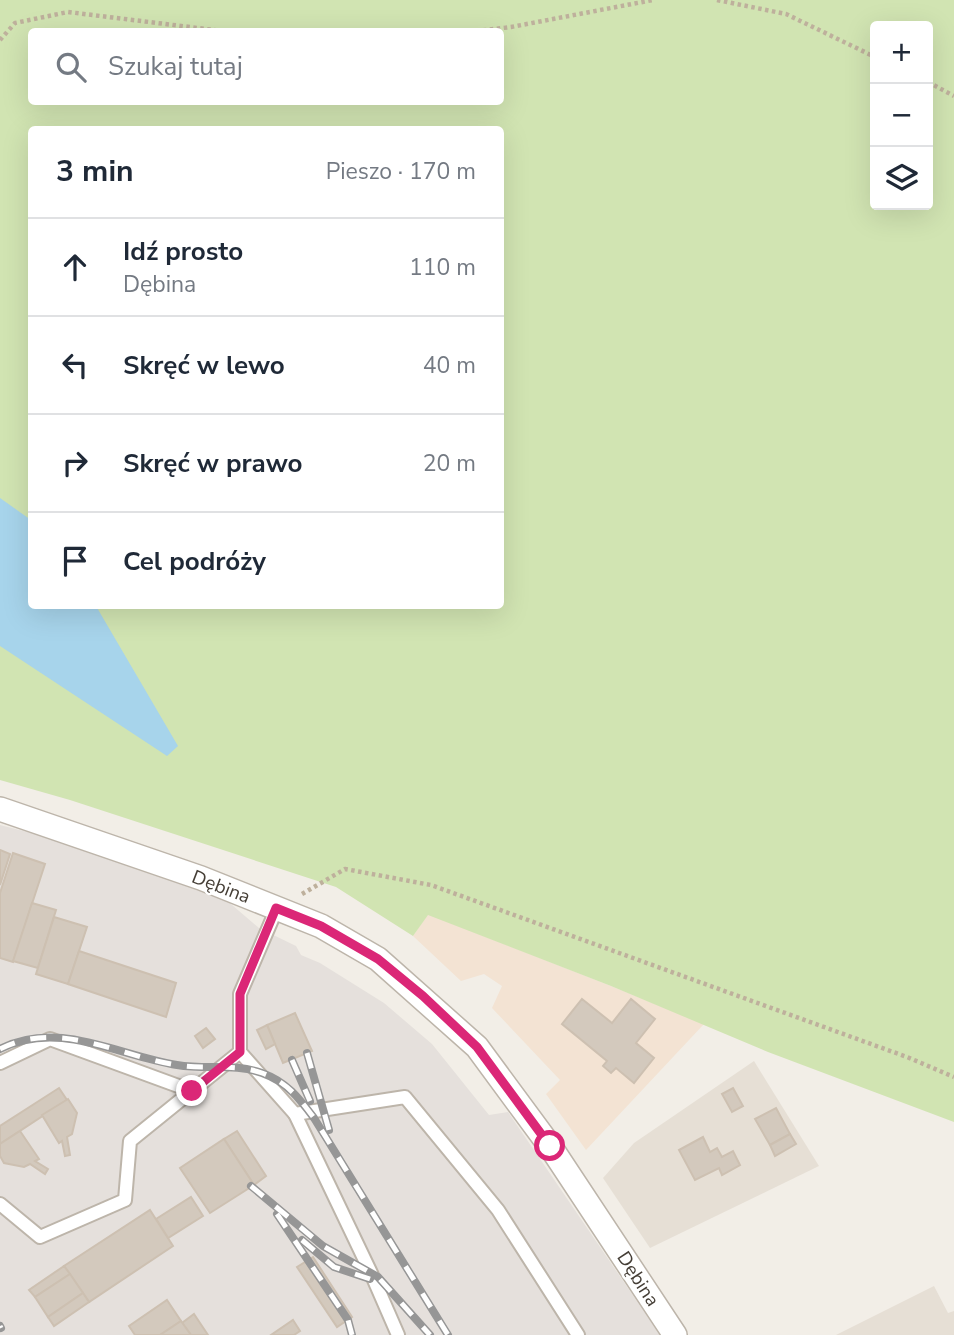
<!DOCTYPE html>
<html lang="pl">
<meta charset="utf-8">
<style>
:root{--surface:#fff;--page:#f2f2f3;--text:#1f2937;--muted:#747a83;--line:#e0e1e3}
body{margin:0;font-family:"Nunito Sans",sans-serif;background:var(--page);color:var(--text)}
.controls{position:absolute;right:21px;top:21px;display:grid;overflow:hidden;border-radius:7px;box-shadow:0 7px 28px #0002}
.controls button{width:63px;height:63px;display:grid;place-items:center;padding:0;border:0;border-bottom:2px solid var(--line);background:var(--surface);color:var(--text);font:35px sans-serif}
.stop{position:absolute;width:21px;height:21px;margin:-16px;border:5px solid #db2777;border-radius:50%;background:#fff}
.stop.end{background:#db2777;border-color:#fff;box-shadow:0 2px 7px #0008}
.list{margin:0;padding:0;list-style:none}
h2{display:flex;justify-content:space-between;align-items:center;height:91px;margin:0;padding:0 28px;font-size:30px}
h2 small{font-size:23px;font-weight:400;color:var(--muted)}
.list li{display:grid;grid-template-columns:46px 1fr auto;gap:21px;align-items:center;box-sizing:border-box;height:98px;padding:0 28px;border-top:2px solid var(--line)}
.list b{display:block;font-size:26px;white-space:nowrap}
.list p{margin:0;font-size:23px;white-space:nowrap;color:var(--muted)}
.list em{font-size:23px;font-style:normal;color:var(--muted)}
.icon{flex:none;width:38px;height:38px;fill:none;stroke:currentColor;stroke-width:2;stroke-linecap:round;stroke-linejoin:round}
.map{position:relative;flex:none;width:954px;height:1335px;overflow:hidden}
.search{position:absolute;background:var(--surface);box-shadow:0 7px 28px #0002;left:28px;top:28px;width:476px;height:77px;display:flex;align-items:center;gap:18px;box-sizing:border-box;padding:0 24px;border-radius:7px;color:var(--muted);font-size:26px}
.panel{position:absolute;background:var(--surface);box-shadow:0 7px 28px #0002;left:28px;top:126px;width:476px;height:483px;border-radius:7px}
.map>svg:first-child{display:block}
.residential{fill:#e6dfd5}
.commercial{fill:#f3e3d3}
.industrial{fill:#e5e0dc}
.green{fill:#d1e4b2;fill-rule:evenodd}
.water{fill:#a7d4eb}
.building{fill:#d3c9bd;stroke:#cdc0b1;stroke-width:2}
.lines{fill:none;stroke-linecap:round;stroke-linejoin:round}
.service-casing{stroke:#bdb5aa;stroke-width:16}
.minor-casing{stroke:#bdb5aa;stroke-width:26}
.path{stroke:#beb09c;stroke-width:4.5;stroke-dasharray:3.5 3.5;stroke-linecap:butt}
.service{stroke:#fff;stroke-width:12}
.minor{stroke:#fff;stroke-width:23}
.rail-casing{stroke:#969696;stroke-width:8}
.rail{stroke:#fff;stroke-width:5;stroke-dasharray:16;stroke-linecap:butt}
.route{stroke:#db2777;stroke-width:9}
.labels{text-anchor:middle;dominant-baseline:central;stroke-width:5;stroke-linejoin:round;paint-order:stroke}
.street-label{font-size:19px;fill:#453e36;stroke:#fff}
</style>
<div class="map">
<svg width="954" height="1335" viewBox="0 0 954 1335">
<rect width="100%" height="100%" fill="#f2eee7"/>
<!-- residential -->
<g class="residential">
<polygon points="754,1061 819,1166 650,1248 603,1178 634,1143"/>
<polygon points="934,1286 948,1313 954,1311 954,1335 836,1335"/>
</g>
<!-- commercial -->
<polygon class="commercial" points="428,914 611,986 704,1024 586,1150 546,1094 560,1080 492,1008 502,986 484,974 461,981 413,936"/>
<!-- industrial -->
<polygon class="industrial" points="0,825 39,835 225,899 259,928 296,946 301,955 320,963 384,1003 432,1044 489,1115 508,1112 660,1335 0,1335"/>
<!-- green -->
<path class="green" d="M0 0H954V1122L768 1052 611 986 428 915 413 936 336 887 70 800 0 780ZM875 26H928V205H875ZM32 32H500V102H32ZM32 130H500V606H32Z"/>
<!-- water -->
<polygon class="water" points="0,498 31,520 32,606 96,606 178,746 167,756 0,646"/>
<!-- building -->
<g class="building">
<polygon points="0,850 10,854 0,885"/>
<polygon points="13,853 45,864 13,962 0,958 0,893"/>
<polygon points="32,903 56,910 38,968 13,961"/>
<polygon points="54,917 87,927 68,984 36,974"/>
<polygon points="79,951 176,983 166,1017 68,984"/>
<polygon points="582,999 612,1023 631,999 655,1019 636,1043 654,1058 634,1083 616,1068 611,1073 603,1066 607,1061 562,1024"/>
<polygon points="295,1013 312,1051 283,1063 267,1025"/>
<polygon points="267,1025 275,1044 266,1049 257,1030"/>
<polygon points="206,1028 215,1039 203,1048 195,1036"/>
<polygon points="59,1088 67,1100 0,1144 0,1126"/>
<polygon points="733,1088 743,1106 732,1112 722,1094"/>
<polygon points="68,1099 77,1113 72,1134 67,1137 70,1155 65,1156 62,1141 59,1143 42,1115"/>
<polygon points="776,1108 790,1134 770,1145 755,1119"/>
<polygon points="20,1131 39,1159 35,1161 48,1169 45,1174 30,1164 24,1167 4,1163 0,1156 0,1144"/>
<polygon points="237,1131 266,1176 254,1185 224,1139"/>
<polygon points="790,1134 796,1144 775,1156 770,1145"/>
<polygon points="703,1137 710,1152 717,1148 722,1157 733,1151 740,1165 722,1175 719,1168 695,1180 679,1150"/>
<polygon points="224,1139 254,1185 210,1213 180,1168"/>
<polygon points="191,1197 203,1216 168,1238 156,1219"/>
<polygon points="150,1210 173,1246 89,1302 64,1266"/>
<polygon points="313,1257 352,1317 337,1327 297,1267"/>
<polygon points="64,1266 70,1274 35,1297 29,1290"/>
<polygon points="70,1274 83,1293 48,1317 35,1297"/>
<polygon points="83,1293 89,1302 54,1326 48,1317"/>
<polygon points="167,1300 181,1321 160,1335 135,1335 129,1326"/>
<polygon points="194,1314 208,1335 191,1335 182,1323"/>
<polygon points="293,1320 300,1331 294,1335 271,1335"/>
<polygon points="181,1321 191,1335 160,1335"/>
</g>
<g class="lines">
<defs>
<g id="service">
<polyline points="240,1052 295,1114 405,1097 498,1210 578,1335"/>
<polyline points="0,1063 50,1039 192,1091"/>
<polyline points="295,1114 371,1273 398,1335"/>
<polyline points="0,1204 40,1237 125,1200 130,1141 240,1052 240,994 277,908"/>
</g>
<polyline id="minor" points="0,809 201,878 321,926 378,959 477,1047 550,1146 675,1335"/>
</defs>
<!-- service casing -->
<use href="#service" class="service-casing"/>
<!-- minor casing -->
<use href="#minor" class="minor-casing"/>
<!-- path -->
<g class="path">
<polyline points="717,0 786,14 875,57"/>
<polyline points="469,32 511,27 653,0"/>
<polyline points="0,40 15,23 68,12 230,32"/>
<polyline points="928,82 954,96"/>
<polyline points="302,894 345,869 431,885 907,1057 954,1077"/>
</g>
<!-- service -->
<use href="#service" class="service"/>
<!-- minor -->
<use href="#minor" class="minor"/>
<defs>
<g id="rail">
<path d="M0 1049C59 1019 118 1056 177 1065 206 1070 234 1063 262 1073 287 1082 299 1098 314 1118L448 1335"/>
<polyline points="307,1053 329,1130"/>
<polyline points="292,1060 310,1101"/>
<polyline points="251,1186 323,1246 378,1277 430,1335"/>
<polyline points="277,1214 348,1320 352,1335"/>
<polyline points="302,1240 334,1267 370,1279"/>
<polyline points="0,1326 1,1328"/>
</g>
</defs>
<!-- rail casing -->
<use href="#rail" class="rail-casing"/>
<!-- rail -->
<use href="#rail" class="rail"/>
</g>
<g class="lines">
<!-- route -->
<polyline class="route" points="192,1091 240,1052 240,994 276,908 321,926 378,959 423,996 477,1047 550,1146"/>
</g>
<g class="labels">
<!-- street labels -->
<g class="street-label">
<text transform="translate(221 887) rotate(21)">Dębina</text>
<text transform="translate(638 1279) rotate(57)">Dębina</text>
</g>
</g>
</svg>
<div class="controls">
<button>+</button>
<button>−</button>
<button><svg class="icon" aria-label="layers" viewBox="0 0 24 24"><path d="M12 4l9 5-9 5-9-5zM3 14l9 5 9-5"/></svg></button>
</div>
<div class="stop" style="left:550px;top:1146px"></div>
<div class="stop end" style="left:192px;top:1091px"></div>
<div class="search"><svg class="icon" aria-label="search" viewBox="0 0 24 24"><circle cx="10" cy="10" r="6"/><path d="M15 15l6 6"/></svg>Szukaj tutaj</div>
<section class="panel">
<h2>3 min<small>Pieszo · 170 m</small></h2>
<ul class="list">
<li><svg class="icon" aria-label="ahead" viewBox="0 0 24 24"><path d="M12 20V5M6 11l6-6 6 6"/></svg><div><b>Idź prosto</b><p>Dębina</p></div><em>110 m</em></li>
<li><svg class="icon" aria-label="left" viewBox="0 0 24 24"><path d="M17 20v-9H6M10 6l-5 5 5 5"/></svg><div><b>Skręć w lewo</b></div><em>40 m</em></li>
<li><svg class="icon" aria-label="right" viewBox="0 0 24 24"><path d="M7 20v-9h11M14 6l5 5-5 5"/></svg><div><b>Skręć w prawo</b></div><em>20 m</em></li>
<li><svg class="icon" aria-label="arrive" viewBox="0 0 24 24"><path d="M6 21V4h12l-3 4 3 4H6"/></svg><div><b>Cel podróży</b></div></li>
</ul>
</section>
</div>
